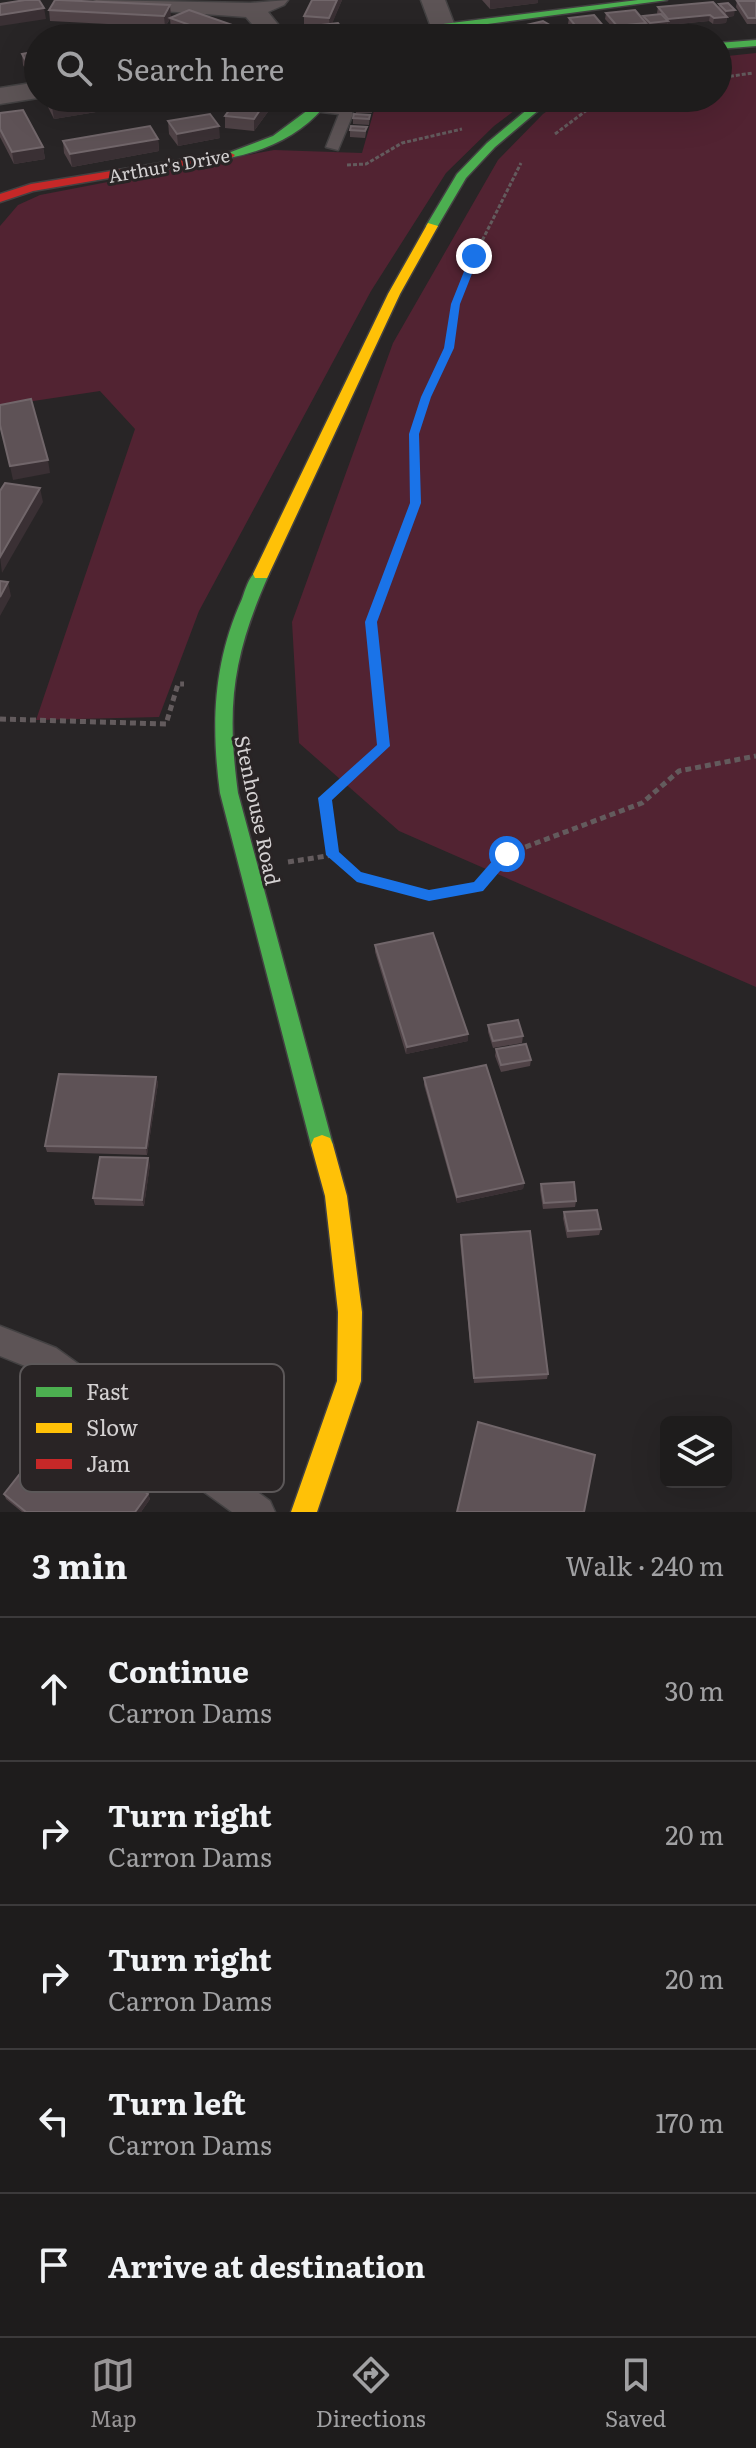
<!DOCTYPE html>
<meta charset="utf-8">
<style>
:root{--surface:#1e1c1c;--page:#262525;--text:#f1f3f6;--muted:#a1a1a3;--line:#3c3a3b;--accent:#989596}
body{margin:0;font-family:Literata,serif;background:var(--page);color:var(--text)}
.controls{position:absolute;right:24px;bottom:24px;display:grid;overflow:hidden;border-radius:12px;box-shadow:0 8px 32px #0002}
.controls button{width:72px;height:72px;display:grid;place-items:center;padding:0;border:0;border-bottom:2px solid var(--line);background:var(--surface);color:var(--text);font:40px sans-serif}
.stop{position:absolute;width:24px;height:24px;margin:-18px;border:6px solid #1a73e8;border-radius:50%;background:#fff}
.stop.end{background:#1a73e8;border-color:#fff;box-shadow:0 2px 8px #0008}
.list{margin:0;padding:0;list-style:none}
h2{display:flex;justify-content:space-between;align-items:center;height:104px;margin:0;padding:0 32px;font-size:34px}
h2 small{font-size:26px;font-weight:400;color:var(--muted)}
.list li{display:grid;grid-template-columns:52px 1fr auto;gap:24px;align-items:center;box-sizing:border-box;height:144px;padding:0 32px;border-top:2px solid var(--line)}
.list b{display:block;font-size:30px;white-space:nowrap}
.list p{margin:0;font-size:26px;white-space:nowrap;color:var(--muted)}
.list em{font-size:26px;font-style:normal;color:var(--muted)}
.icon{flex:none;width:44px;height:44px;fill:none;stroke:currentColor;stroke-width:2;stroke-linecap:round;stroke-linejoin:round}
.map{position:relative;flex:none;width:756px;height:1512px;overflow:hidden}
.search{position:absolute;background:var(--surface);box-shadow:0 8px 32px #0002;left:24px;right:24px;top:24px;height:88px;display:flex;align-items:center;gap:20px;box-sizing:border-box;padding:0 28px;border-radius:44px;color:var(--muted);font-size:30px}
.sheet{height:824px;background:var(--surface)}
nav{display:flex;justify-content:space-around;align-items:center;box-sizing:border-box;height:112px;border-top:2px solid var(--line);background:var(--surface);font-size:22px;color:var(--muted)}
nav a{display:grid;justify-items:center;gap:4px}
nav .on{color:var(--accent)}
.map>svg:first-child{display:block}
.green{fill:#522332}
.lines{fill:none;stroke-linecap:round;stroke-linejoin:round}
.lane-casing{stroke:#434142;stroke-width:3}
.street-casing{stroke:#434142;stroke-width:3}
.fast-casing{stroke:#434142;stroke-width:3}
.slow-casing{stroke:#434142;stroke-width:3}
.jam-casing{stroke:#434142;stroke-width:3}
.path-far2{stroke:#635b5d;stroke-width:3;stroke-dasharray:4 2;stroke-linecap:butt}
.path-far1{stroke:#635b5d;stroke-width:4;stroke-dasharray:5 3;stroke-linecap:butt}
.path{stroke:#635b5d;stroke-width:5;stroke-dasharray:6 4;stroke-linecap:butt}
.lane{fill:#5d5456;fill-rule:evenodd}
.street{fill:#5d5456;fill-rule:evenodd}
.fast{fill:#4caf50;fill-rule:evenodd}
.slow{fill:#ffc107;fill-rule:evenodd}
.jam{fill:#c62828;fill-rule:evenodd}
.wall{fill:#504347}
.shaded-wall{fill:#3a3034}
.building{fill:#5e5256;stroke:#71666a;stroke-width:2}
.route{fill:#1a73e8}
.labels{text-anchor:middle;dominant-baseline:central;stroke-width:6;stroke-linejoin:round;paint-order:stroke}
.far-street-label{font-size:18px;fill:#d4d1d2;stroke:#292425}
.street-label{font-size:20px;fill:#d4d1d2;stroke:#292425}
.key{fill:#292425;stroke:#5c5859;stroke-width:2}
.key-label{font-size:22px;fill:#d4d1d2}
</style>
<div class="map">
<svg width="756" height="1512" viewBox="0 0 756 1512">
<rect width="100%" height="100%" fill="#282526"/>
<!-- green -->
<g class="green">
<polygon points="756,53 756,987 399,831 299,743 292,622 393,343 498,160 543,114 566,98 718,98 718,57"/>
<polygon points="391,98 531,98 494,126 446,173 371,291 199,611 159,717 36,720 135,429 100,391 0,406 0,226 18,205 40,195 274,150 362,153 377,100"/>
</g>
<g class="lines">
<defs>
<g id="lane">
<polygon points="318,104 349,107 353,114 338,150 326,147 339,114 313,111 311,108"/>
<polygon points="0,1326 56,1348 270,1501 275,1512 232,1512 35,1370 0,1356"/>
</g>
<g id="street">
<polygon points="95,0 250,3 288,0 284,5 268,12 289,38 264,38 246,17 107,7 99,5"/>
<polygon points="421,0 445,0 455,26 463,38 439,38 431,27"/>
<polygon points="38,82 38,98 0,104 0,88"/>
</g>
<g id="fast">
<polygon points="638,0 667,0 443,30 438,27 443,24"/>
<polygon points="756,40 756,46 718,49 718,43"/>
<path d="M311 98H321L323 108C299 136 265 151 229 158L223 155 273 136 312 107Z"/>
<polygon points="541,98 553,98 495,147 466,178 436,229 428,229 426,226 457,174 487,143"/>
<path d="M261 569 269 574C233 655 226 705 238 793L333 1145 330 1152 322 1155 314 1152 311 1145 220 793C211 725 213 663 242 599 246 588 250 572 261 569Z"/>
</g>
<g id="slow">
<polygon points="428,223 438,226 400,294 269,574 267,578 255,578 253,574 388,294"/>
<polygon points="322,1135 330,1138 333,1145 347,1196 362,1312 361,1381 317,1512 291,1512 337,1381 338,1312 325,1196 311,1145 314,1138"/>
</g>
<polygon id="jam" points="229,152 235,155 233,157 33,191 0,202 0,194 31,184"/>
</defs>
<!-- lane casing -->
<use href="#lane" class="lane-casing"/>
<!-- street casing -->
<use href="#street" class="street-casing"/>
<!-- fast casing -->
<use href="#fast" class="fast-casing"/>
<!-- slow casing -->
<use href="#slow" class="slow-casing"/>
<!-- jam casing -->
<use href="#jam" class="jam-casing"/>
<!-- path-far2 -->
<g class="path-far2">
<polyline points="718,78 753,73"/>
<polyline points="555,134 603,98"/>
<polyline points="347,165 366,164 402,143 462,129"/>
<polyline points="477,251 521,163"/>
</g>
<!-- path-far1 -->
<polyline class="path-far1" points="390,571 415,503 414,434 426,397 449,348 455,304 478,249"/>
<!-- path -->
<g class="path">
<polyline points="0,719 166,724 178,684 184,684"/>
<polyline points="333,855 357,876 429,896 478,887 507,854 642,803 679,771 756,756"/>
<polyline points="288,862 333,855 325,798 383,746 371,622 390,569"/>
</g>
<!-- lane -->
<use href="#lane" class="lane"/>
<!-- street -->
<use href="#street" class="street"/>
<!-- fast -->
<use href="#fast" class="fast"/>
<!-- slow -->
<use href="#slow" class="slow"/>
<!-- jam -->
<use href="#jam" class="jam"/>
</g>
<!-- wall -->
<g class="wall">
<polygon points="312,0 342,0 332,23 349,38 313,38 312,28 304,28 304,16"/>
<polygon points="482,0 538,0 538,3 490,9"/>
<polygon points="737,1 756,1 756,24 747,24 736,7"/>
<polygon points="719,4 734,16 727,17 726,23 713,24 709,21 667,25 667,28 649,29 646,26 646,29 617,32 605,19 606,13 642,18 643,16 658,15 657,13 658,7 718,8"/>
<polygon points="170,5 170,18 247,38 194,38 171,30 170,19 165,27 50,21 49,10"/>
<polygon points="569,18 604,34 578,36 568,24"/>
<polygon points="38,51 38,76 30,77 23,65 22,54"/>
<polygon points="46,98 137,98 138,105 54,119 48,107"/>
<polygon points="238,98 278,98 254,131 225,128 225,116"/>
<polygon points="370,98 372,113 356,113 355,99"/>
<polygon points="0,113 43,147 45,159 14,164 0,137"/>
<polygon points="370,115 369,125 353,124 353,118"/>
<polygon points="168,121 220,138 178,146 169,134"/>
<polygon points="367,127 365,138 350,137 350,130"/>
<polygon points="158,139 159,151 72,167 64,153 63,141"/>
<polygon points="375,945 468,1034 468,1041 406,1054 375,952"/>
<polygon points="488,1025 523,1036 522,1043 493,1048 488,1032"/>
<polygon points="496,1049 531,1060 530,1066 501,1072 495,1056"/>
<polygon points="156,1077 158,1083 147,1155 47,1152 45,1146"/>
<polygon points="424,1078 524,1183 523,1189 457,1203 424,1085"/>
<polygon points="150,1164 144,1206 95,1205 93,1198"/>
<polygon points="541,1184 576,1201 575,1207 543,1209 540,1190"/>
<polygon points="564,1212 601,1229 599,1235 567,1238 563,1218"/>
<polygon points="461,1235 548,1374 547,1379 474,1383 460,1241"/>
<polygon points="74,1459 148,1494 150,1499 141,1512 22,1512 6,1499 4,1494"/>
</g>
<!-- shaded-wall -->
<g class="shaded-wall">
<polygon points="337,0 342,0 330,29 329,18"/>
<polygon points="490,0 538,0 538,3 490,9"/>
<polygon points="170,5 171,17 165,27 164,16"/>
<polygon points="44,8 46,19 0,26 0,15"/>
<polygon points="735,10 734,16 727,17 726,23 713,24 714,18 725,17 726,11"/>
<polygon points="710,15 709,21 668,25 668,19"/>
<polygon points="668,21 667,28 649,29 650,23"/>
<polygon points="646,23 646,29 617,32 617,26"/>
<polygon points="605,28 604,34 578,36 579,30"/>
<polygon points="247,30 247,38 229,38"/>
<polygon points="560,31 559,37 557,38 534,38"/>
<polygon points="38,63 38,76 30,77 28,65"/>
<polygon points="107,98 137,98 138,105 54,119 52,107"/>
<polygon points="268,98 278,98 254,131 254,119"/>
<polygon points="219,126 220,138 178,146 177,134"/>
<polygon points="158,139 159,151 72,167 70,154"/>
<polygon points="43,147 45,159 14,164 12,152"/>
<polygon points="48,460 50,473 13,480 10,466"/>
<polygon points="40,488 43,502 2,573 0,557"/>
<polygon points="8,582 11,596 0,616 0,597"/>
<polygon points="468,1034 468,1041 406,1054 407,1047"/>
<polygon points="156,1077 158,1083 147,1155 146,1148"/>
<polygon points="148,1158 150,1164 144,1206 142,1200"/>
<polygon points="524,1183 523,1189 457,1203 457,1197"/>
<polygon points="148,1494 150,1499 141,1512 135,1512"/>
</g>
<!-- building -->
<g class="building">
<polygon points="25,0 39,0 44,8 0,15 0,4"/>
<polygon points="55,0 59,0 170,5 164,16 49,10"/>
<polygon points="312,0 337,0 329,18 304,16"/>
<polygon points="737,1 756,1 756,18 748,18"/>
<polygon points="713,2 727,17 714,18 710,15 668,19 658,7"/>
<polygon points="728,3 735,10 726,11 719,4"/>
<polygon points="189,10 247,30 229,38 226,38 170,18"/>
<polygon points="635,10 646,23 617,26 606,13"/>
<polygon points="661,14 668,21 650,23 643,16"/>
<polygon points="594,15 605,28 579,30 569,18"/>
<polygon points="543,21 560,31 534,38 500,38 492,33"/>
<polygon points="338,23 349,38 321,38 312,26"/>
<polygon points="38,51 38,63 28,65 22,54"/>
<polygon points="47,98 107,98 52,107"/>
<polygon points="238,98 268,98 254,119 225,116"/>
<polygon points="355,98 370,98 370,100 355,101"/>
<polygon points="371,102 372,106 356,107 356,103"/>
<polygon points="23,110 43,147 12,152 0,129 0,113"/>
<polygon points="210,114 219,126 177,134 168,121"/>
<polygon points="354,114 370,115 369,119 353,118"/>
<polygon points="150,126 158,139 70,154 63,141"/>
<polygon points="351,126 367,127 365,131 350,130"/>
<polygon points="31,399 48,460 10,466 0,425 0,405"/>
<polygon points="5,483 40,488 0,557 0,491"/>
<polygon points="0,581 8,582 0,597"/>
<polygon points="433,933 468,1034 407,1047 375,945"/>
<polygon points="518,1020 523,1036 493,1041 488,1025"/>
<polygon points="526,1044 531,1060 501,1065 496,1049"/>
<polygon points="486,1065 524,1183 457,1197 424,1078"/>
<polygon points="59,1074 156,1077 146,1148 45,1146"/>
<polygon points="100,1157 148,1158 142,1200 93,1198"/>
<polygon points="574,1182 576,1201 544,1203 541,1184"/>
<polygon points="597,1210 601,1229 568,1231 564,1212"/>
<polygon points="530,1231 548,1374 474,1378 461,1235"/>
<polygon points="478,1422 595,1455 584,1512 457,1512"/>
<polygon points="48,1438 74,1459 84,1445 148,1494 135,1512 26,1512 4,1494"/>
</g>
<!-- route -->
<polygon class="route" points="471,254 479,256 460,304 454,348 431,397 419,434 421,503 377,622 390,746 332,800 339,852 361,872 429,890 474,882 502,850 511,850 511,858 483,891 429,901 357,882 326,855 318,798 377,745 365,622 410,503 409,434 421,397 444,348 451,304"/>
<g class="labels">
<!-- far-street labels -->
<g class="far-street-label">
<text transform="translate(169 165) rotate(-10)">Arthur's Drive</text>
</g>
<!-- street labels -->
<g class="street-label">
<text transform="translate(259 810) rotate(78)">Stenhouse Road</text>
</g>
</g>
<!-- legend -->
<rect x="20" y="1364" width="264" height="128" rx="12" class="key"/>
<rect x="36" y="1387" width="36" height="10" fill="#4caf50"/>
<rect x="36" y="1423" width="36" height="10" fill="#ffc107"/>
<rect x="36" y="1459" width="36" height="10" fill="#c62828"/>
<g class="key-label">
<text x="86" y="1400">Fast</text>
<text x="86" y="1436">Slow</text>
<text x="86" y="1472">Jam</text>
</g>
</svg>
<div class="controls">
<button><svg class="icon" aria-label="layers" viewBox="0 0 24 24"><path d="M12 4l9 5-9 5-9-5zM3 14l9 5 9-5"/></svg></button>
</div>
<div class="stop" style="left:507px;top:854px"></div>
<div class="stop end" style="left:474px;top:256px"></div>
<div class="search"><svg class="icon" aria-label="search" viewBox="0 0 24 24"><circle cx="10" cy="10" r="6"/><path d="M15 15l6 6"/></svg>Search here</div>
</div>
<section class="sheet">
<h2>3 min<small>Walk · 240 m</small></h2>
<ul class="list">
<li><svg class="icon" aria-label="ahead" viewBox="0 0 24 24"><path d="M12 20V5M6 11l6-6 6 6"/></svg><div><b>Continue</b><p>Carron Dams</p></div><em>30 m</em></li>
<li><svg class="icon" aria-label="right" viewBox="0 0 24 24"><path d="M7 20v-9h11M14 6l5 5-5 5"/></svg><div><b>Turn right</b><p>Carron Dams</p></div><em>20 m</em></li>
<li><svg class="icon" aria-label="right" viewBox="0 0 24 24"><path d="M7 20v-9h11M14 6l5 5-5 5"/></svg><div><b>Turn right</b><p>Carron Dams</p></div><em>20 m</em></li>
<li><svg class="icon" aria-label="left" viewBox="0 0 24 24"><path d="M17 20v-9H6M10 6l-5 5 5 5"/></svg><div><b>Turn left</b><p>Carron Dams</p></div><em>170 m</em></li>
<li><svg class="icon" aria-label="arrive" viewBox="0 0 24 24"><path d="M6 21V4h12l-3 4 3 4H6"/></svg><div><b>Arrive at destination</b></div></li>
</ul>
</section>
<nav>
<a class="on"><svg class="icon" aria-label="map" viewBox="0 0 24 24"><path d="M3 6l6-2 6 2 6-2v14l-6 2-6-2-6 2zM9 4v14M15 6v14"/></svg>Map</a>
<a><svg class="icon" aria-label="directions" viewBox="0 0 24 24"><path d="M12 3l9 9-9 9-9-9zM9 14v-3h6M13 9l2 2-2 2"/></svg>Directions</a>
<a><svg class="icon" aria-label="saved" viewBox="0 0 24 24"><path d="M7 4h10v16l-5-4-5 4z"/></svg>Saved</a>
</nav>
